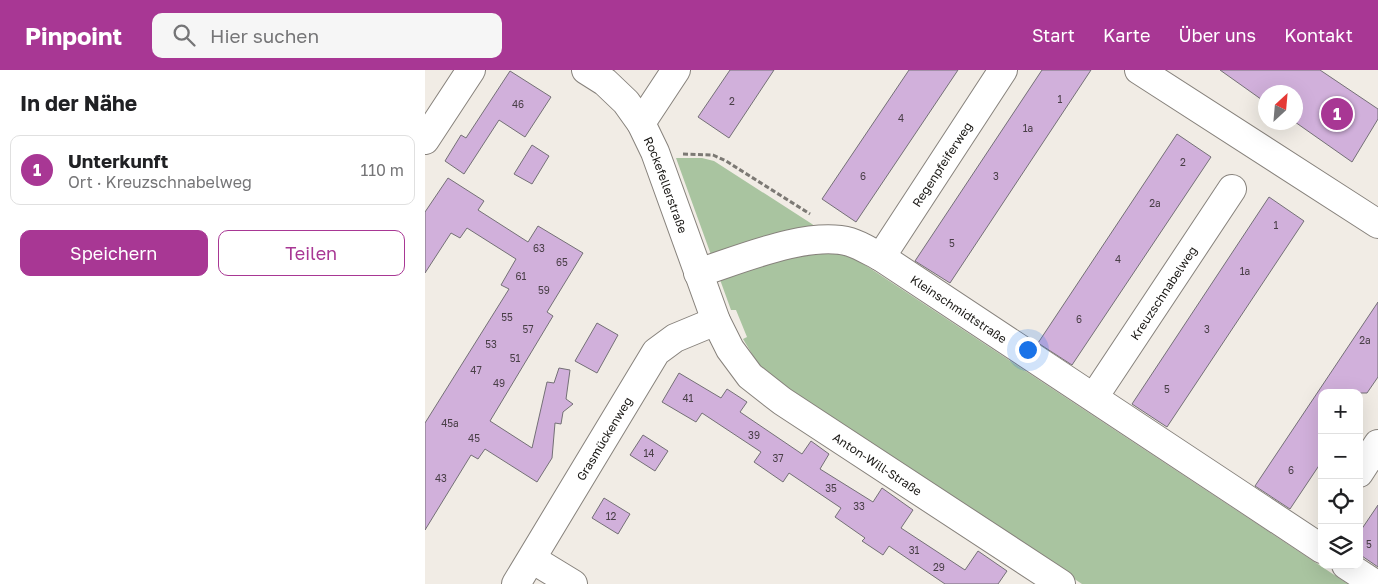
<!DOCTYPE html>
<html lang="de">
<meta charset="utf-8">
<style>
:root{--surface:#fff;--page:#f6f6f6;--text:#202124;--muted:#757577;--line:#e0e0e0;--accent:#a83794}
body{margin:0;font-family:"Golos Text",sans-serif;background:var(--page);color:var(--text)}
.controls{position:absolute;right:15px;bottom:15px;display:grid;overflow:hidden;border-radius:10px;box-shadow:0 5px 20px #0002}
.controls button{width:45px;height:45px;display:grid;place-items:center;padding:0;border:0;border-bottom:1px solid var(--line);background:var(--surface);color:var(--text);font:25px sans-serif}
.compass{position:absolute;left:833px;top:15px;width:45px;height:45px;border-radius:50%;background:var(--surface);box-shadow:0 5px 20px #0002;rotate:26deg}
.you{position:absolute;left:602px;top:279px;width:18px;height:18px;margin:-12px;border:4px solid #fff;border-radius:50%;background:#1a73e8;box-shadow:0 0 0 8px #1a73e833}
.badge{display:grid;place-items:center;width:32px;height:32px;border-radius:50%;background:var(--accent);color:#fff;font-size:16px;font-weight:700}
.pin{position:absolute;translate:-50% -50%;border:2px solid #fff;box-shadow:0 1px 5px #0006}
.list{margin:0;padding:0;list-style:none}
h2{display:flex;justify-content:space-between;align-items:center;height:65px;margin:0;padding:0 20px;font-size:21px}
h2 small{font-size:16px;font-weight:400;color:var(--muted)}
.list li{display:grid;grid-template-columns:32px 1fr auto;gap:15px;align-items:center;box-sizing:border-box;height:70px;margin:0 10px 10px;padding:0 10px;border:1px solid var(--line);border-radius:10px}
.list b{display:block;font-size:19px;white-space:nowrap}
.list p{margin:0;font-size:16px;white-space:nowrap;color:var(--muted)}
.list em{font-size:16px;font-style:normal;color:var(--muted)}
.actions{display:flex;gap:10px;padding:15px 20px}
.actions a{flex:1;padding:11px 0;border:1px solid var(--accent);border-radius:10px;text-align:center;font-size:18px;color:var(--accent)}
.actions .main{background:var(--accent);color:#fff}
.icon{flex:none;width:28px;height:28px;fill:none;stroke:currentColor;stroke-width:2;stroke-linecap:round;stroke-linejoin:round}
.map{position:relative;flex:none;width:953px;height:514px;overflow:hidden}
header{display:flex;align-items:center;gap:30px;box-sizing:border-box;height:70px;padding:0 25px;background:var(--accent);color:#fff}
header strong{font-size:24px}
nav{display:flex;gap:28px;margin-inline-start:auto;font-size:18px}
.search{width:350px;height:45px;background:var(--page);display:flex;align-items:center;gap:12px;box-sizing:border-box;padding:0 18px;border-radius:10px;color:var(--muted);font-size:19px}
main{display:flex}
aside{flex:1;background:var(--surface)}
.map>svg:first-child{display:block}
.green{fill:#a9c4a0}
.building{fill:#d1b0db;stroke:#747076}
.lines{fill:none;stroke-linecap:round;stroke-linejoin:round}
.minor-casing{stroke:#87827c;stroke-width:30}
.path{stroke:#7c7974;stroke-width:3;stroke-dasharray:5 2.5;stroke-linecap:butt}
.minor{stroke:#fff;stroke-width:28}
.labels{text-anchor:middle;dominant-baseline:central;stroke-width:5;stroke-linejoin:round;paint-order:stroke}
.number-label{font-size:10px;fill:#483e46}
.street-label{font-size:12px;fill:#1a1815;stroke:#f1ece5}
</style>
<header>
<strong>Pinpoint</strong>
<div class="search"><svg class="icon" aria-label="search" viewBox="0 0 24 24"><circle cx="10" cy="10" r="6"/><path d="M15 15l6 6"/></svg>Hier suchen</div>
<nav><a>Start</a><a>Karte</a><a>Über uns</a><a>Kontakt</a></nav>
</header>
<main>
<aside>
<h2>In der Nähe<small></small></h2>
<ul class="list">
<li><span class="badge">1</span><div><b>Unterkunft</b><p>Ort · Kreuzschnabelweg</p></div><em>110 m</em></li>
</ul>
<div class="actions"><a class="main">Speichern</a><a>Teilen</a></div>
</aside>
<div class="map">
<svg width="953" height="514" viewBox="0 0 953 514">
<rect width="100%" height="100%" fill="#f1ece5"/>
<!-- green -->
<polygon class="green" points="251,88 277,88 289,91 387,154 431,189 923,514 657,514 362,319 336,299 318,269 322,267 311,240 306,240"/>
<!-- building -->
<g class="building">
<polygon points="305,0 349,0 304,68 273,47"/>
<polygon points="484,0 533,0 431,152 397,129"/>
<polygon points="617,0 666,0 525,213 490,191"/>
<polygon points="795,0 895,0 953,39 953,49 927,92 870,52 870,22 840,22 840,32"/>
<polygon points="85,1 126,27 100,67 74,50 39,104 20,91 36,65 41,68"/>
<polygon points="752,64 786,87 647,295 613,273"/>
<polygon points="107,75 124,86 107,114 89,104"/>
<polygon points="23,108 59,131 53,140 103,172 113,156 158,183 122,242 128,246 65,351 107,378 122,312 129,313 134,298 145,300 141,329 148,334 138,342 136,354 130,353 127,388 112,412 60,379 53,389 46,385 0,460 0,353 84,219 76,215 91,189 42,158 35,168 26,163 0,203 0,142"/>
<polygon points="844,127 879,151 742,357 707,334"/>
<polygon points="953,232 953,307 942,323 897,323 897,391 865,439 830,416"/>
<polygon points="172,253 193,265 172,303 150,291"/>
<polygon points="254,303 296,328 302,319 322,332 315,342 377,384 386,371 404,384 395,399 448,432 457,418 488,440 476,458 540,500 553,481 582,501 573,514 520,514 464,476 458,485 437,471 440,468 410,447 416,438 364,403 358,412 329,392 336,382 277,343 271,352 237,332"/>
<polygon points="218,365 243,381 230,401 205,385"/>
<polygon points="179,428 205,444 193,464 167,448"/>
<polygon points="953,435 953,497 934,484 934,463"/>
</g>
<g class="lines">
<defs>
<g id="minor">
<path id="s1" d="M161 0 180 12 201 32 216 53 230 82 291 251 305 279 325 306 357 331 636 514"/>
<polyline points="714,0 953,154"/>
<polyline points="216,53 251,0"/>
<polyline points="0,70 46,0"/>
<path id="s2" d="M456 187 578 0"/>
<path id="s3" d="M273 203C314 190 384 160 425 172 435 175 446 182 456 187L897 479"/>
<path id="s4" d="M669 327 807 119"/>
<polyline points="934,403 953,374"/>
<polyline points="107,489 148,514"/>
<polyline points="921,495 950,514"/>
<path id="s5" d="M91 514 231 282 250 268 291 251"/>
</g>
</defs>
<!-- minor casing -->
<use href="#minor" class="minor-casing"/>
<!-- path -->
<polyline class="path" points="258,84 288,85 301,91 385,144"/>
<!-- minor -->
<use href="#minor" class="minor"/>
</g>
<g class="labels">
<!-- number labels -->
<g class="number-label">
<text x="635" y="29">1</text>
<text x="307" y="31">2</text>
<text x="93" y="34">46</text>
<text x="476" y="48">4</text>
<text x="603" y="58">1a</text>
<text x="758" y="92">2</text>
<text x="438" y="106">6</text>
<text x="571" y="106">3</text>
<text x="730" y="133">2a</text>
<text x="851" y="155">1</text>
<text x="527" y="173">5</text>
<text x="114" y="178">63</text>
<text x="693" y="189">4</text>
<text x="137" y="192">65</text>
<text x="820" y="201">1a</text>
<text x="96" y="206">61</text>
<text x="119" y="220">59</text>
<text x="82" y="247">55</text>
<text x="654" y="249">6</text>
<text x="103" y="259">57</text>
<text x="782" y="259">3</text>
<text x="940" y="270">2a</text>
<text x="66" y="274">53</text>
<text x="90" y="288">51</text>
<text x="51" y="300">47</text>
<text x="74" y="313">49</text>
<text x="742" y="319">5</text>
<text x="263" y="328">41</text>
<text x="25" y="353">45a</text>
<text x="329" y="365">39</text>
<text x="49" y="368">45</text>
<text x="224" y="383">14</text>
<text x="353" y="388">37</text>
<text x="866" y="400">6</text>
<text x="16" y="408">43</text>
<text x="406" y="418">35</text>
<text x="434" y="436">33</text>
<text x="186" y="446">12</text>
<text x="944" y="474">5</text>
<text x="489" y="480">31</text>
<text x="514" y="497">29</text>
</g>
<!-- street labels -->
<g class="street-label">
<text stroke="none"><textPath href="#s2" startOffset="111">Regenpfeiferweg</textPath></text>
<text stroke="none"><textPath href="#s1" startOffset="144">Rockefellerstraße</textPath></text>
<text stroke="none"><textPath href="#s4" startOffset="125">Kreuzschnabelweg</textPath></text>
<text stroke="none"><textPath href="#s3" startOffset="285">Kleinschmidtstraße</textPath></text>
<text stroke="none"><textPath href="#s5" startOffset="170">Grasmückenweg</textPath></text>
<text stroke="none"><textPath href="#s1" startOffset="509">Anton-Will-Straße</textPath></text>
</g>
</g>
</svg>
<div class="controls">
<button>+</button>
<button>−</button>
<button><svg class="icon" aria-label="locate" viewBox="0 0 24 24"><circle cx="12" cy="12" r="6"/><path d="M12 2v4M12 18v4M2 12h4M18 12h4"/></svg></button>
<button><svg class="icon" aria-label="layers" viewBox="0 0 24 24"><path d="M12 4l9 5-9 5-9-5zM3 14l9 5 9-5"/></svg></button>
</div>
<svg class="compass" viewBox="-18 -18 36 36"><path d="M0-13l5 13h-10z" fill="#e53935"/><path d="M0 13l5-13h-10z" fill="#757577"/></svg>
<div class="you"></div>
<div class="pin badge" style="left:912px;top:44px">1</div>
</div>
</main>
